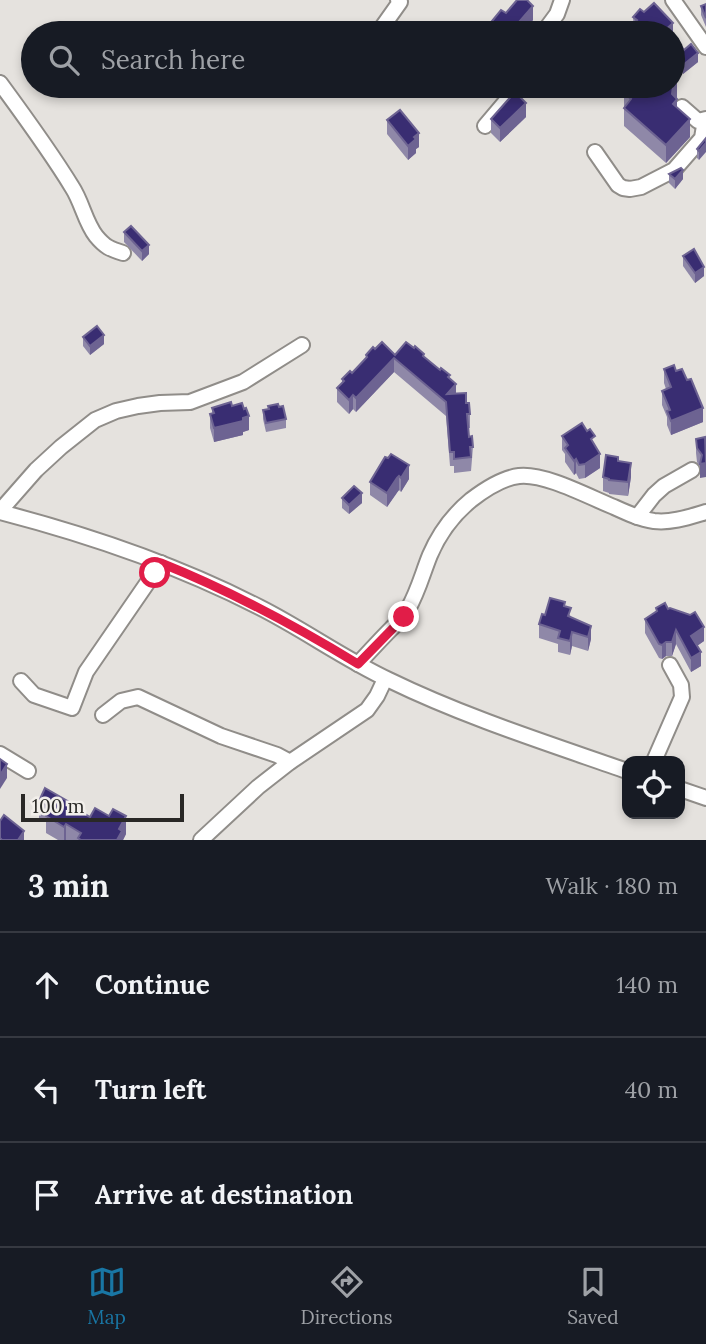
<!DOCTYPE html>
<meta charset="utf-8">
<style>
:root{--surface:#171b24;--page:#242831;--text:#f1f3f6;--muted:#9ea1a6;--line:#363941;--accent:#1976a4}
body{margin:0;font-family:Lora,serif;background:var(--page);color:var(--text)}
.controls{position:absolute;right:21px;bottom:21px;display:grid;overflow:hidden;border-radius:14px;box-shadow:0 4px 10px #0003}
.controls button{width:63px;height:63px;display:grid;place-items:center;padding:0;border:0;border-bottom:2px solid var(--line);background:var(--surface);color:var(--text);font:35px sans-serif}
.scale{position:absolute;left:21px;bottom:18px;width:163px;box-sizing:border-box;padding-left:7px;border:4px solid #292826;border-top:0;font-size:19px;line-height:24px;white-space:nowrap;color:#292826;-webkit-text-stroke:5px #f2efeb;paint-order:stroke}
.stop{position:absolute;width:21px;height:21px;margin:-16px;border:5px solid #e11d48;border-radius:50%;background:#fff}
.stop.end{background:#e11d48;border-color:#fff;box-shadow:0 2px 7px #0008}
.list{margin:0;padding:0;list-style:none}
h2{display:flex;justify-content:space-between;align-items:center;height:91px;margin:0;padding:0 28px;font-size:30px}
h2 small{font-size:23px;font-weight:400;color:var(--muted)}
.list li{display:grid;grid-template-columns:46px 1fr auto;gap:21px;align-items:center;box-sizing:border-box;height:105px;padding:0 28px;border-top:2px solid var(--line)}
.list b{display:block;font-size:26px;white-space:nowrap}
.list em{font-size:23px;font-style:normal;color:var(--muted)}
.icon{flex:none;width:38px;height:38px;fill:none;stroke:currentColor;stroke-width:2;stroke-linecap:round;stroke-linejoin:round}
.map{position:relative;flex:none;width:706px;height:840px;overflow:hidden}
.search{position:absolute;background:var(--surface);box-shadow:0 4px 10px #0003;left:21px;right:21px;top:21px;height:77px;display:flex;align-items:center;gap:18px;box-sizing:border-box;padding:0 24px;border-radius:38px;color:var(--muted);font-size:26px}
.sheet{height:406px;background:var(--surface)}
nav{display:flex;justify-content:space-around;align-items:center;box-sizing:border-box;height:98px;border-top:2px solid var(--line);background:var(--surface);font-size:19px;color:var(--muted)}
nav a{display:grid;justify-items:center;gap:4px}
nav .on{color:var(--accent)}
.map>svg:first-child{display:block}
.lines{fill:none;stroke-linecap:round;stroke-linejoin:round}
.minor-casing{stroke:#908d89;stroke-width:18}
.minor{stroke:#fff;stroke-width:14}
.wall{fill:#8f88a8}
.shaded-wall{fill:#6d6392}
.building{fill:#392d72;stroke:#6d6392;stroke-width:2}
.route{stroke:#e11d48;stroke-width:9}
</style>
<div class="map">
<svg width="706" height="840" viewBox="0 0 706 840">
<rect width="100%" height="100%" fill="#e5e2de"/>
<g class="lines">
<defs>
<g id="minor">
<polyline points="673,0 706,47"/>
<polyline points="378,33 400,2 398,0"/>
<polyline points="543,33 557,14 562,0"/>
<path d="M0 83C25 117 50 151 72 187 82 202 85 222 96 236 105 247 110 249 123 253"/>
<polyline points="682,107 698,121 706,119"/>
<polyline points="485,126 507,100 511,86"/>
<polyline points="595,152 618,185 623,188 630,189 641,187 674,170 702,138 705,120"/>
<polyline points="0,511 36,470 61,447 95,420 116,411 138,406 160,403 190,402 243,382 302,345"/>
<path d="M0 512C89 535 177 565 259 607 303 629 344 659 389 680 465 717 547 743 627 771"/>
<polyline points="637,517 654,495 664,486 692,470"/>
<path d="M358 664C369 652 380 640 391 629 398 622 404 617 408 609 418 592 423 572 430 555 439 534 454 514 471 500 484 490 502 478 519 476 545 473 589 497 614 507 627 513 640 519 654 521 672 523 689 517 706 512"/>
<polyline points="21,681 34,695 72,708 86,672 161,563"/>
<polyline points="103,715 121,701 138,697 221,736 277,755 290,762"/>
<polyline points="0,754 28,771"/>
<polyline points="654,761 682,697 681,685 670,665"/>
<polyline points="680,789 706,798"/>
<polyline points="201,840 258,787 290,762 367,710 377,696 385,679"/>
</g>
</defs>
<!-- minor casing -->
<use href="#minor" class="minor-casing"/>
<!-- minor -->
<use href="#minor" class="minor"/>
</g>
<!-- wall -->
<g class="wall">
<polygon points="706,4 706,27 701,15 701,6"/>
<polygon points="506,13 533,20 527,27 528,33 488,33 488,26"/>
<polygon points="633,17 673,33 634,33"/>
<polygon points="673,49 684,50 698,62 683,74 673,61"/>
<polygon points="677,81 677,108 690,137 666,163 624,126 624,93 646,88 673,86"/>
<polygon points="455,86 480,86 468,98"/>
<polygon points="526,117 500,142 491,133 491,119"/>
<polygon points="387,120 419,147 416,149 416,153 408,160 387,134"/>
<polygon points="706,138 699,160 697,158 697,149"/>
<polygon points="669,174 683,179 675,189 669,183"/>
<polygon points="124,232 149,254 142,261 124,242"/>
<polygon points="683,256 704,276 695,283 683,266"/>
<polygon points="83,337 104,344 90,355 83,346"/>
<polygon points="375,349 395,355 424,357 450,378 456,394 466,403 470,414 470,428 469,428 469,437 473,447 471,471 454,473 454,466 450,466 446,416 394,372 356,412 353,409 349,414 337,402 337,388 342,383 342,379 352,373 366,359 366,355"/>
<polygon points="664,369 703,422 671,435 667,425 667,417 662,405 662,391 666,389 664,383"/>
<polygon points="232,406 249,430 243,432 243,435 214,442 210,428 210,414 212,413 212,408"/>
<polygon points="268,406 279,407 286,419 286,428 266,432 263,419 263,410 268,409"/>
<polygon points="562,436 595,446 600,468 585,478 579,479 576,473 574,475 565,462 565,454 562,450"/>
<polygon points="706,438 700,478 700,467 697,462 696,453 696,439"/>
<polygon points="385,457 409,479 401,492 399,490 397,492 387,507 370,495 370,482"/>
<polygon points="618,461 631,477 628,496 609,494 609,493 603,491 603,477"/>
<polygon points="342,498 362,503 349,514 342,508"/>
<polygon points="565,607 571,617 591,639 588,651 572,646 570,655 558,652 558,644 539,638 539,624 545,615"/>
<polygon points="656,608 668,609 704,641 697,646 701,666 691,672 676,644 672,656 666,656 662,659 659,658 645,633 645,619 656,612"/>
<polygon points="39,801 76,809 90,817 126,834 123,840 58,840 46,833 46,822 39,818"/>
</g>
<!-- shaded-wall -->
<g class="shaded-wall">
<polygon points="533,6 533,20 522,33 520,21"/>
<polygon points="673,23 673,33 662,33"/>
<polygon points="698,53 698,62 683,74 683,65"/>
<polygon points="677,81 677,117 673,122 673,86"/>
<polygon points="471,86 480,86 468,98 468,89"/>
<polygon points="526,103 526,117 500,142 500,128"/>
<polygon points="690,119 690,137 666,163 666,145"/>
<polygon points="419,133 419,147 416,149 416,153 408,160 408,146 414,137"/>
<polygon points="706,143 706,152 699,160 699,151"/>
<polygon points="683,170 683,179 675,189 675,179"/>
<polygon points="149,245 149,254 142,261 142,251"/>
<polygon points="704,267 704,276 695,283 695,273"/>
<polygon points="104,335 104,344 90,355 90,346"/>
<polygon points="394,358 394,372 356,412 356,398"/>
<polygon points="456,384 456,398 447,394"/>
<polygon points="353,395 353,409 349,414 349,400"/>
<polygon points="703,408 703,422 671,435 671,421"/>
<polygon points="249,416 249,430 243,432 243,435 214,442 214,428"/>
<polygon points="600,454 600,468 585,478 585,464"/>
<polygon points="576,459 576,473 574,475 574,461"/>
<polygon points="631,463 631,477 628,496 628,482"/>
<polygon points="706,463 706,477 700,478 700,464"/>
<polygon points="409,465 409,479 401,492 401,478"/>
<polygon points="399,476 399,490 387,507 387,493"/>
<polygon points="362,493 362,503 349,514 349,505"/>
<polygon points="591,626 591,639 588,651 588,637"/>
<polygon points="704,627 704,641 691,650 691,636"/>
<polygon points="676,630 676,644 672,656 672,642"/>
<polygon points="572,632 572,646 570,655 570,641"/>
<polygon points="666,642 666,656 662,659 662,645"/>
<polygon points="701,652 701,666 691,672 691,658"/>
<polygon points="7,764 7,778 0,789 0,775"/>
<polygon points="126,816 126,834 123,840 117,840 119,829"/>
<polygon points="66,824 66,840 64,840 64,827"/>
<polygon points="24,831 24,840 18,840"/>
</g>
<!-- building -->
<g class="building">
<polygon points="517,0 527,0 533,6 520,21 528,28 524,33 517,33 513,30 510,33 496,33 488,26 501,10 506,13"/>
<polygon points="654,3 673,23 662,33 648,33 642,28 640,30 634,23 637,20 633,17 640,9 644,12"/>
<polygon points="706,4 706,18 701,6"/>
<polygon points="679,43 684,50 691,44 698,53 683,65 673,52 673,49"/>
<polygon points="673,77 677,81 673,86 672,94 677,99 673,104 690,119 666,145 624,108 631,99 624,93 630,86 643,86 646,88 648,86 652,86 654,88 656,86 673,86"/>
<polygon points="515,92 526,103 500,128 491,119"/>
<polygon points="400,110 419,133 414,137 416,139 408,146 387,120"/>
<polygon points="706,138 706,143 699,151 697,149"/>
<polygon points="681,168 683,170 675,179 669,174"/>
<polygon points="131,226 149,245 142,251 124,232"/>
<polygon points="694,249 704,267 695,273 683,256"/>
<polygon points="97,326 104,335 90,346 83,337"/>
<polygon points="382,342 395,355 406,342 414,348 415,346 424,354 423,356 440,370 441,368 450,375 448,377 456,384 447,394 466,393 466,403 469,403 470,414 467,414 469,437 472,436 473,447 470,447 471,457 454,459 454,452 450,452 446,402 394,358 356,398 353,395 349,400 337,388 344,381 342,379 350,371 352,373 367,357 366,355 373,347 375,349"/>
<polygon points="674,365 676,371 682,369 687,380 691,379 703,408 671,421 667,411 670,410 662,391 671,387 664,369"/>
<polygon points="231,402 232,406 242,403 244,409 246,408 249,416 243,418 243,421 214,428 210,414 214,413 212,408"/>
<polygon points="278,404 279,407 283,406 286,419 266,423 263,410 269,409 268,406"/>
<polygon points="582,423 587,431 590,429 595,436 591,439 600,454 585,464 579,465 576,459 574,461 565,448 568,445 562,436"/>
<polygon points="705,437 706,463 700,464 702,455 697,448 696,439"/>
<polygon points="391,454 409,465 401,478 399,476 397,478 387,493 370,482 385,457 388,458"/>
<polygon points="606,455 618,457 618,461 631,463 628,482 609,480 609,479 603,477"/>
<polygon points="354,486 362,493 349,505 342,498"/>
<polygon points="550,598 565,602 564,606 571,608 568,616 591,626 588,637 572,632 570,641 558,638 560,631 539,624 542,614 545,615"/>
<polygon points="665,603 668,609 670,608 690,615 695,612 704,627 691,636 701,652 691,658 676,630 672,642 666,642 662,645 659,644 645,619 657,611 656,608"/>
<polygon points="0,759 7,764 0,775"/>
<polygon points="45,788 76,806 75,808 90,817 95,808 109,816 113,809 126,816 119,829 122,831 117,840 81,840 78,838 81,833 66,824 64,827 46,816 51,807 39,801"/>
<polygon points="4,815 24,831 18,840 2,840 0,838 0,821"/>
</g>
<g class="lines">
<!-- route -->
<path class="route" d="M155 573 161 563C231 591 294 625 358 664L404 617"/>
</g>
</svg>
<div class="controls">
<button><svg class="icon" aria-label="locate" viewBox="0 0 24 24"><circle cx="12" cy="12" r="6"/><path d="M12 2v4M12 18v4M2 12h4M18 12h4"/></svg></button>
</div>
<div class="scale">100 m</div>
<div class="stop" style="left:155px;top:573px"></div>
<div class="stop end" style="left:404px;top:617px"></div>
<div class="search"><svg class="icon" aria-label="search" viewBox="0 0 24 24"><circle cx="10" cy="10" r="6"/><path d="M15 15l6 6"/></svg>Search here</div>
</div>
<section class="sheet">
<h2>3 min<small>Walk · 180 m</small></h2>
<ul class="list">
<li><svg class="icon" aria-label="ahead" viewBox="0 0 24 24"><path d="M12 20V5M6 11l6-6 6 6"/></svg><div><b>Continue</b></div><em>140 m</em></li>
<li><svg class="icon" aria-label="left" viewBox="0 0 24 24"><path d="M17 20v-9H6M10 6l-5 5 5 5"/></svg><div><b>Turn left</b></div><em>40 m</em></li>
<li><svg class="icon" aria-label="arrive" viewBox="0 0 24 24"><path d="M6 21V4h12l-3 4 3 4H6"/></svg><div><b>Arrive at destination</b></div></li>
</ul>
</section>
<nav>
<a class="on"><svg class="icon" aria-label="map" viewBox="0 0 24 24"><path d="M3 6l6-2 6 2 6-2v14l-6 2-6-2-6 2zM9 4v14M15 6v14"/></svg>Map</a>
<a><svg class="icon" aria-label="directions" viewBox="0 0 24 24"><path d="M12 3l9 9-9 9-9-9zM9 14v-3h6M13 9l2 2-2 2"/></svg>Directions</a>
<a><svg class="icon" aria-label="saved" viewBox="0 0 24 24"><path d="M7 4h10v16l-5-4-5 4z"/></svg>Saved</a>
</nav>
